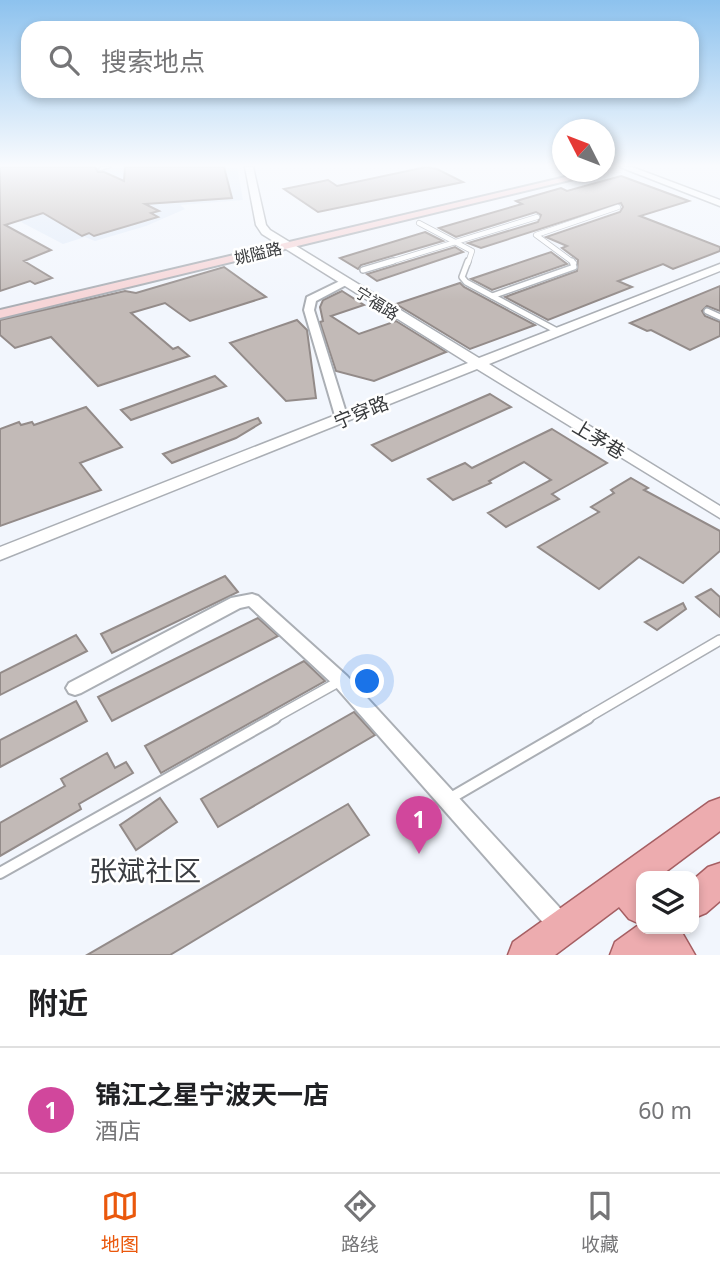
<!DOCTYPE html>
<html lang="zh">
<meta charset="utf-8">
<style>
:root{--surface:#fff;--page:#f6f6f6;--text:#202124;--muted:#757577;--line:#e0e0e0;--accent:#ea580c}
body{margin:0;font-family:"Noto Sans","Noto Sans SC",sans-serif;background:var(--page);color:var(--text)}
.controls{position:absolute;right:21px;bottom:21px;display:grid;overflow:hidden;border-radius:14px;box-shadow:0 4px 10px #0003}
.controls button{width:63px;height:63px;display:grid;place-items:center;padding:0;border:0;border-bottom:2px solid var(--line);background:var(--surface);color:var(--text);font:35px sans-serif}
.compass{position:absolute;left:552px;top:119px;width:63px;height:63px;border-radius:50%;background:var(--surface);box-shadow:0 4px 10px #0003;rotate:312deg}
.you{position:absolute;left:368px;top:682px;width:24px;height:24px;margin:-18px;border:5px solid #fff;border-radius:50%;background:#1a73e8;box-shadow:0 0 0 10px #1a73e833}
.badge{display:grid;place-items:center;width:46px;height:46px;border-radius:50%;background:var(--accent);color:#fff;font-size:23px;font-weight:700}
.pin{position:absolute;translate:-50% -58px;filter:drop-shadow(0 2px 4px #0008)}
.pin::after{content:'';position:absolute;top:37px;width:24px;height:21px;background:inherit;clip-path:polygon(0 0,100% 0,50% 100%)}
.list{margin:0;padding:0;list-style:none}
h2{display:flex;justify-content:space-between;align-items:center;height:91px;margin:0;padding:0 28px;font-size:30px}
h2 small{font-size:23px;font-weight:400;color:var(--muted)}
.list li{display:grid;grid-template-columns:46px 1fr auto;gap:21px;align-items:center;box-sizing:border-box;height:126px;padding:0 28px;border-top:2px solid var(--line)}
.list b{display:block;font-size:26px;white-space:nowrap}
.list p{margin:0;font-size:23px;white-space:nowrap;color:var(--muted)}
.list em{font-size:23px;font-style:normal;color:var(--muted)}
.icon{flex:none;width:38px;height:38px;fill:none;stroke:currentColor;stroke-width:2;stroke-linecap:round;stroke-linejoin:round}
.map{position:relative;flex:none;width:720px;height:955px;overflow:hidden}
.search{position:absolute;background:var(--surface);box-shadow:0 4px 10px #0003;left:21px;right:21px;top:21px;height:77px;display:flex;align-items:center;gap:18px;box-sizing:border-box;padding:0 24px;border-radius:21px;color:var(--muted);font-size:26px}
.sheet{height:217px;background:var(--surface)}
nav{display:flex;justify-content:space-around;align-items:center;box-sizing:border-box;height:98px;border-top:2px solid var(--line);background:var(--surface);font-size:19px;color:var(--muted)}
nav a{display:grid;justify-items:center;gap:4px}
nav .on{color:var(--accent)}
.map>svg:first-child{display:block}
.built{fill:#e3ecf9}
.building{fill:#c2bab7;stroke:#938b89;stroke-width:2}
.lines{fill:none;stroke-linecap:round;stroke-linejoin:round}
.service-far3-casing{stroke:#abafb5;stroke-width:6}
.service-far2-casing{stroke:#abafb5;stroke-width:8}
.service-far1-casing{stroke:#abafb5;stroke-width:12}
.service-casing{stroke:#abafb5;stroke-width:14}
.pedestrian-casing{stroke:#abafb5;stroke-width:3}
.minor-casing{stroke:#abafb5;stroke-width:4}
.tertiary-casing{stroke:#abafb5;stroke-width:3}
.secondary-casing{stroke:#abafb5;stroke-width:4}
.primary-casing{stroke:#a65f63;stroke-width:3}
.service-far3{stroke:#fff;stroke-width:4.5}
.service-far2{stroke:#fff;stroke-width:5}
.service-far1{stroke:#fff;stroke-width:9}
.service{stroke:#fff;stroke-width:10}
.pedestrian{fill:#fff;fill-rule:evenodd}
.minor{fill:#fff;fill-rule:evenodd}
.tertiary{fill:#fff;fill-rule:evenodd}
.secondary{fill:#f6d5d7;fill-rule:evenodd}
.primary{fill:#edacaf;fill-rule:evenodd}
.labels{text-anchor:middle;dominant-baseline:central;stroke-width:5;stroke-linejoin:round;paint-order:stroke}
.far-street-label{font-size:16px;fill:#37393b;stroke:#fff}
.street-label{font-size:19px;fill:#37393b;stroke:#fff}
.near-quarter-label{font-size:28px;fill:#3a3d42;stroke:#fff}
</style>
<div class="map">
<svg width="720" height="955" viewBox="0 0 720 955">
<rect width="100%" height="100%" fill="#f2f6fd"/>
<!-- built -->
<polygon class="built" points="13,167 237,167 243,200 180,205 185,209 146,226 95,241 85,237 63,244 19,221 0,228"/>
<!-- building -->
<g class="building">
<polygon points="0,167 95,167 98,172 104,172 124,181 125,167 224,167 232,198 145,204 159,211 151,213 158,217 94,236 89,233 82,236 43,213 5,225 51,250 24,261 52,278 35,284 30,281 0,291"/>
<polygon points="426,167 437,169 463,182 318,212 284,189 328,180 337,186"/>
<polygon points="621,176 689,201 640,216 720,247 720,251 673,269 663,264 618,281 632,287 548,320 505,297 577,271 578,260 562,248 567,246 546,237 620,212 623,207 621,203 481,248 468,243 538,222 541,215 536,212 456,237 439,228 522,204 516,201 561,188 567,191"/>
<polygon points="425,232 443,241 361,265 358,269 340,258"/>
<polygon points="455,247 463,252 377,281 367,274"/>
<polygon points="551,252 567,264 492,290 471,279"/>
<polygon points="224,267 266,297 190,321 165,303 131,313 173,349 178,347 189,356 98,386 51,337 15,348 0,335 0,320 125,291 136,293"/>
<polygon points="460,283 464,287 535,325 470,349 396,304"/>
<polygon points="720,286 720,311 707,306 702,311 705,316 720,322 720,336 690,350 651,330 647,331 630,323"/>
<polygon points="342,291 364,305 331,316 359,334 396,321 446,352 374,381 336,371 320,322 323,321 320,307 323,300"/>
<polygon points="297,320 307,330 316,398 286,401 230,343"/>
<polygon points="215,376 226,386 131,420 121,410"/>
<polygon points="490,394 511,407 392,461 372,445"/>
<polygon points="86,407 122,447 80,463 101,490 0,526 0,429 19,422 21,425 32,422 34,425"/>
<polygon points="258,418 261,423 236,438 172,463 163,454"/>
<polygon points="552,429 607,463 552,494 559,499 506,527 488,513 551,480 524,462 489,481 491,483 453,500 428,479 465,463 472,468"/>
<polygon points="631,478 648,488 644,490 720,531 720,551 683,583 639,557 599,589 538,547 599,512 591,507 614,493 611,490"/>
<polygon points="225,576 238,592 112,653 101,634"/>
<polygon points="711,589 720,597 720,617 696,597"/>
<polygon points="683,603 686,609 657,630 645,622"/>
<polygon points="258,618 278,636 112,721 98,697"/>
<polygon points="76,635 87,651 0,695 0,673"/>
<polygon points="304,661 325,681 161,773 145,746"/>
<polygon points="76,701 87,721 0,767 0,740"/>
<polygon points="354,712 375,735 218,827 201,799"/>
<polygon points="107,753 115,768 126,762 133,773 79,804 81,809 0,856 0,823 65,786 61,779"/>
<polygon points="160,798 177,822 136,850 120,825"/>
<polygon points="348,804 369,835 170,955 87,955"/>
</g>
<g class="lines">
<defs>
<g id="service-far3">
<polyline points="419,223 472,251 468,263"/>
<polyline points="387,263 537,217"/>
<polyline points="574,263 536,235 618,207"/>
</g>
<g id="service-far2">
<polyline points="468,261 462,277 466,282 559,332"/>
<polyline points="363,270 393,261"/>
<polyline points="492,296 574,267 572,261"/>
<polyline points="707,311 720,317"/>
</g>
<g id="service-far1">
<polyline points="272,719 340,681"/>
<polyline points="585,719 720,640"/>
</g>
<g id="service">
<polyline points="449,799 588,718"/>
<polyline points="0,873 275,718"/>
</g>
<polygon id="pedestrian" points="102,167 110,167 100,170 99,169"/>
<g id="minor">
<polygon points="344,279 348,280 348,284 316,301 314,310 348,419 342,423 336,419 304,310 307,297"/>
<polygon points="252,594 258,596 347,676 570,919 574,927 570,935 562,939 554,935 335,686 249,606 240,608 81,693 75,695 69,693 66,688 69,683 231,598"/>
</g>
<g id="tertiary">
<polygon points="245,167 253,167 266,225 270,230 479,358 720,264 720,271 489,364 720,506 720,518 477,369 0,560 0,547 468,363 262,234 256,225"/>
<polygon points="620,167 632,167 720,200 720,206"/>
</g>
<polygon id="secondary" points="587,172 603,172 0,318 0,310"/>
<g id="primary">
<polygon points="720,798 720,831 660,876 641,876 641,929 680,929 695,955 610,955 615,942 640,924 629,919 619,907 555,955 508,955 513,942 709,802"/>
<polygon points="720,863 720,901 706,913 694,918 694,879 708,867"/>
</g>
</defs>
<!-- service-far3 casing -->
<use href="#service-far3" class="service-far3-casing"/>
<!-- service-far2 casing -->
<use href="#service-far2" class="service-far2-casing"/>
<!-- service-far1 casing -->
<use href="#service-far1" class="service-far1-casing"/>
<!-- service casing -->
<use href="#service" class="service-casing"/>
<!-- pedestrian casing -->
<use href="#pedestrian" class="pedestrian-casing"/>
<!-- minor casing -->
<use href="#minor" class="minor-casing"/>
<!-- tertiary casing -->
<use href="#tertiary" class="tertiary-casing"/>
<!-- secondary casing -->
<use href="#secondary" class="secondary-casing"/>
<!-- primary casing -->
<use href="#primary" class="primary-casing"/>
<!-- service-far3 -->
<use href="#service-far3" class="service-far3"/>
<!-- service-far2 -->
<use href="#service-far2" class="service-far2"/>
<!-- service-far1 -->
<use href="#service-far1" class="service-far1"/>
<!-- service -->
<use href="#service" class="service"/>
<!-- pedestrian -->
<use href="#pedestrian" class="pedestrian"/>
<!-- minor -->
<use href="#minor" class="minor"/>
<!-- tertiary -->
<use href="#tertiary" class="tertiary"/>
<!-- secondary -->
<use href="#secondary" class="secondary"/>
<!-- primary -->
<use href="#primary" class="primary"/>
</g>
<!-- sky -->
<linearGradient id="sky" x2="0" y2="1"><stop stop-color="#8dc2ee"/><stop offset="0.55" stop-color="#f9fbfe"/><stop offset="1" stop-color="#f9fbfe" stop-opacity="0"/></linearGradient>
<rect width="720" height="301" fill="url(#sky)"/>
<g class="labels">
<!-- far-street labels -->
<g class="far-street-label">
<text transform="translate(258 253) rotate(-13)">姚隘路</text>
<text transform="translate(377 303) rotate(32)">宁福路</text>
</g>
<!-- street labels -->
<g class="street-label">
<text transform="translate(361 412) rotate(-22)">宁穿路</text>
<text transform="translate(599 439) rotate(31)">上茅巷</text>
</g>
<!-- near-quarter labels -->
<g class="near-quarter-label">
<text x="145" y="870">张斌社区</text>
</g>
</g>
</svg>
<div class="controls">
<button><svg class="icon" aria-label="layers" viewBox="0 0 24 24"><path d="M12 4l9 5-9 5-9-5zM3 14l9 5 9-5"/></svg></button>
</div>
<svg class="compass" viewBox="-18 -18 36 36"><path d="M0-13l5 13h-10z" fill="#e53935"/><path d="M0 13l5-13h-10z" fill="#757577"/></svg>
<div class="you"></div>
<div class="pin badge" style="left:419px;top:854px;background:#d1479c">1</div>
<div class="search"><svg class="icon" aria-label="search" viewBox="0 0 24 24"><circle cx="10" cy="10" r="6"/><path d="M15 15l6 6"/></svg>搜索地点</div>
</div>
<section class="sheet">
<h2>附近<small></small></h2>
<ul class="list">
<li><span class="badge" style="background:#d1479c">1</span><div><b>锦江之星宁波天一店</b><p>酒店</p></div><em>60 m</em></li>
</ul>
</section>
<nav>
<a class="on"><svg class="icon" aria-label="map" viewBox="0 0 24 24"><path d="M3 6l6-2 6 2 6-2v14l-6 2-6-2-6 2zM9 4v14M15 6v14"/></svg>地图</a>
<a><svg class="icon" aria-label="directions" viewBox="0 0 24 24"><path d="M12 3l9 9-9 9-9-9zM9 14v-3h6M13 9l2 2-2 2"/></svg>路线</a>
<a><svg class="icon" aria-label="saved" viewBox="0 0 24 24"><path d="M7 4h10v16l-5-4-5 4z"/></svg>收藏</a>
</nav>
